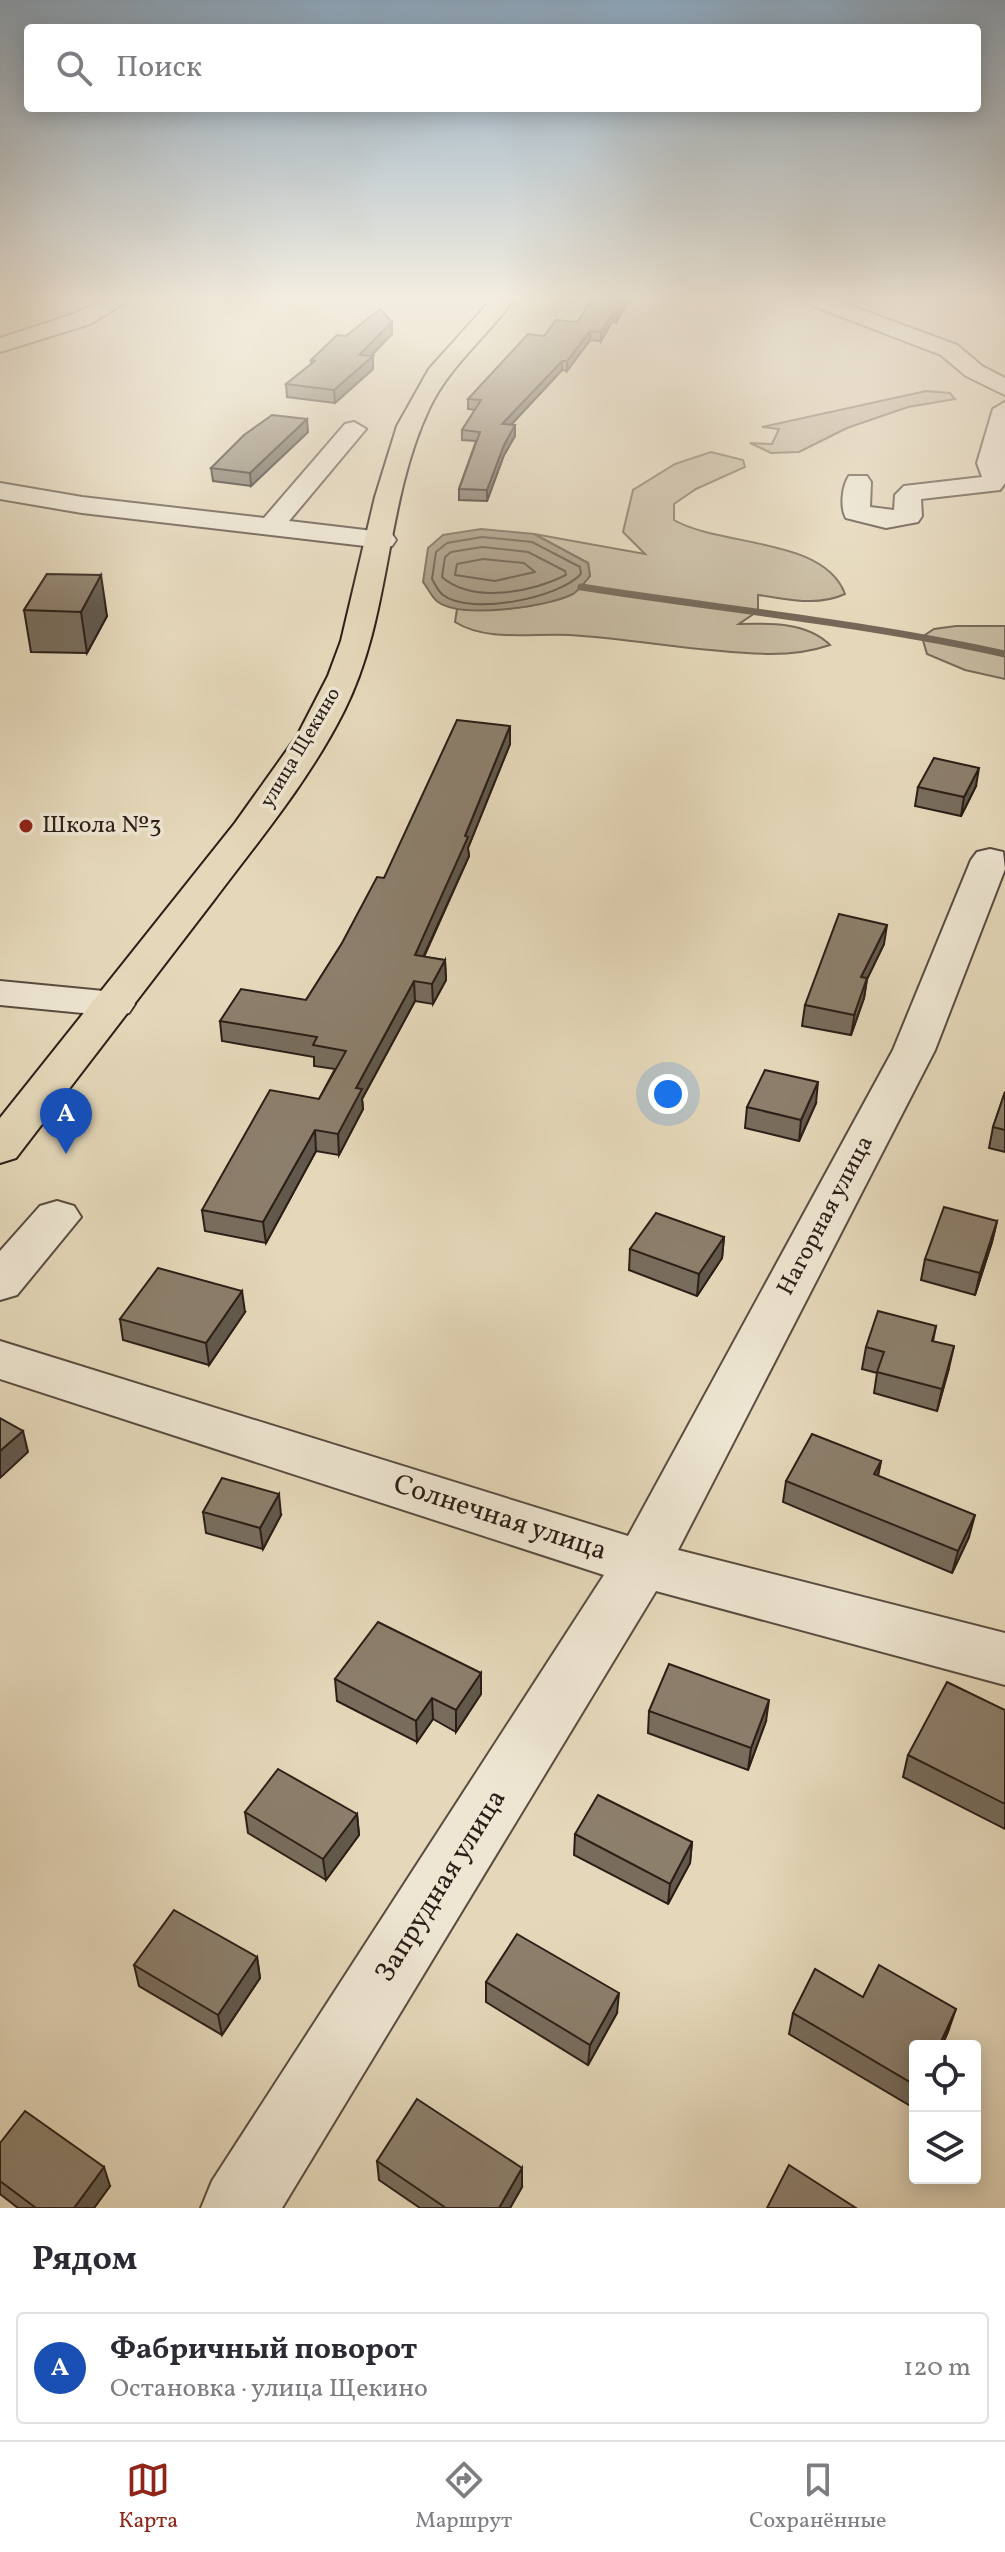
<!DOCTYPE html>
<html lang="ru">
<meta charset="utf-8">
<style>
:root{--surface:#fff;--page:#f2f2f3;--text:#2b2b33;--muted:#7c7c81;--line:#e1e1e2;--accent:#8f2418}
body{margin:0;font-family:Vollkorn,serif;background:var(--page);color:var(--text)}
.controls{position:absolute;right:24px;bottom:24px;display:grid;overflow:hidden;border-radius:8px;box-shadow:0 4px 20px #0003}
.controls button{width:72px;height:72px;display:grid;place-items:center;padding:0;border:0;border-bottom:2px solid var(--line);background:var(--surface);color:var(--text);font:40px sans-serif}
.you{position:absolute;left:668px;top:1094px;width:28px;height:28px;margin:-20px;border:6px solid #fff;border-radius:50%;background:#1a73e8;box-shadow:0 0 0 12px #1a73e833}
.badge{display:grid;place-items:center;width:52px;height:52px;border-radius:50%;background:var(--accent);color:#fff;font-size:26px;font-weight:700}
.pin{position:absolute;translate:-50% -66px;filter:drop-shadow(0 2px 4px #0008)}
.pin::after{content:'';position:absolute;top:42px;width:28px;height:24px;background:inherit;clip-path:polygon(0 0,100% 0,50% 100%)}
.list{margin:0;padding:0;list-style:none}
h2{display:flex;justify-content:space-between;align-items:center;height:104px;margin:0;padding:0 32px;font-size:34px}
h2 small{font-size:26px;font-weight:400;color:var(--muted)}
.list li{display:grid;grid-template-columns:52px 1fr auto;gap:24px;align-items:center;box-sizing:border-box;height:112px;margin:0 16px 16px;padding:0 16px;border:2px solid var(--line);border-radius:8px}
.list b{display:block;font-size:30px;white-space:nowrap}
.list p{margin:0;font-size:26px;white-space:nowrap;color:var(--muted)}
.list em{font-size:26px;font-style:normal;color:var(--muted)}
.icon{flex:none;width:44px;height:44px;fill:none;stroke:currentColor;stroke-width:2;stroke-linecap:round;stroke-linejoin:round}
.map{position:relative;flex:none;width:1005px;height:2208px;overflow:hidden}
.search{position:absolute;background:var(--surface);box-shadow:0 4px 20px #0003;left:24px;right:24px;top:24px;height:88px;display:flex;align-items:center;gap:20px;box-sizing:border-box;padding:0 28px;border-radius:8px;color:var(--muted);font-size:30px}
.sheet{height:232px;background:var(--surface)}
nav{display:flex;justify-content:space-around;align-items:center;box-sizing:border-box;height:112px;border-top:2px solid var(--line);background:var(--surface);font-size:22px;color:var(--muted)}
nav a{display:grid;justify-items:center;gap:4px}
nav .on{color:var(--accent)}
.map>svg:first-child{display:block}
.green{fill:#c5b89e;stroke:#786b5a;stroke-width:2}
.water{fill:#a69983;stroke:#756858;stroke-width:2}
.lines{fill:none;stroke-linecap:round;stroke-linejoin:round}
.shore{stroke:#685c4d;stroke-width:2}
.stream{stroke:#756858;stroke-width:7}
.minor-casing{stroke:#5a4c40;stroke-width:4}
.major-casing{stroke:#2b1e17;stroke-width:4}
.minor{fill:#eee6d2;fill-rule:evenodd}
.major{fill:#e5d8ba;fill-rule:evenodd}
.wall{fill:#786d5d;stroke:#2b1e17;stroke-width:2}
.shaded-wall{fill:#62594c;stroke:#2b1e17;stroke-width:2}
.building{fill:#8c7f6c;stroke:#2b1e17;stroke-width:2}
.poi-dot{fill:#8f2418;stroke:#eee6d2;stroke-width:3}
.labels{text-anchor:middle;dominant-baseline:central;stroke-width:7;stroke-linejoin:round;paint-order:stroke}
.far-street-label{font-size:20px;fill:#2b1e17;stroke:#eee6d2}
.poi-label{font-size:24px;fill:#2b1e17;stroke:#eee6d2;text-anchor:start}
.street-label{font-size:24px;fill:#2b1e17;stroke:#eee6d2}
.near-street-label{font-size:28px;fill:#2b1e17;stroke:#eee6d2}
</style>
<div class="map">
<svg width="1005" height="2208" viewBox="0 0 1005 2208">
<rect width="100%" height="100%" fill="#e5d8ba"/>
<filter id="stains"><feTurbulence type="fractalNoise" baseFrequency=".0025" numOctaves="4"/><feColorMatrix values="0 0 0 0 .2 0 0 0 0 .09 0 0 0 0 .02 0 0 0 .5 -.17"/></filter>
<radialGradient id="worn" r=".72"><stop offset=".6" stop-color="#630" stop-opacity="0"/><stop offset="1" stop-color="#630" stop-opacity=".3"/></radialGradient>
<!-- green -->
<g class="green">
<polygon points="926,391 950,393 955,399 908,407 847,428 799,452 771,453 750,443 772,444 779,429 762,427"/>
<path d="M711 452 743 460 745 467 696 489 674 504V520C721 547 824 537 845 594 817 607 788 599 758 595V611L739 624C769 623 807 622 830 645 810 652 791 654 770 654 703 653 636 639 569 635 532 633 487 642 455 622L457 609C503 610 557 612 590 576L588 563 534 534 645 554 623 532 633 490 675 464Z"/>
<polygon points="956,626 1005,626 1005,679 965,670 927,654 922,637 934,629"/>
</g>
<!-- water -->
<path class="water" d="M481 529 534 534 588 563 590 576C585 582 579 590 573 594 548 607 462 619 438 602 432 598 428 588 423 582L428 548 443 535Z"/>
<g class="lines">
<!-- shore -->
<g class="shore">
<path d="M482 537 532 542 580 567 581 574C559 598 471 616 443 595 438 591 435 584 432 579L436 552 447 543Z"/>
<path d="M482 547 528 552 565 571 566 575C532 592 473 604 442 577L445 557 451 552Z"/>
<polygon points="483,559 524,563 535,572 495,581 455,575 457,564"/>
</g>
<!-- stream -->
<path class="stream" d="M581 587C722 609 865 623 1005 654"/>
<defs>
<g id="minor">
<polygon points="102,300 129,300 90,324 0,352 0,338 74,314"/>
<polygon points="805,300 835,300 957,345 982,366 1005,378 1005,395 966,376 941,355 808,304"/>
<path d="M1005 402V483L1000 490 921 499 922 516 918 522 886 528 846 518C840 508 842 486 849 476H867L871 482 870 507 894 510 895 495 904 486 982 477 977 463 993 409Z"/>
<polygon points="354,422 366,429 289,521 382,532 392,534 396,540 392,546 382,548 82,513 0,499 0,483 82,497 264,518 345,424"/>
<polygon points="990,849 1003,852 1005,869 935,1050 678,1550 1005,1633 1005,1685 656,1591 282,2208 201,2208 212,2181 604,1575 0,1379 0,1341 628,1536 893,1050 971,860 977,852"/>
<polygon points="0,981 114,992 129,995 135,1004 129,1013 114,1016 0,1005"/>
<polygon points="57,1201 74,1206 81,1217 17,1295 0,1300 0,1251 40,1206"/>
</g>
<path id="major" d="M491 300H513C486 338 449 366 429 409 384 505 392 616 344 711 310 779 260 839 214 900 148 986 82 1072 16 1158L0 1163V1118L235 823 297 736 328 676 341 641 375 497 397 426 429 369Z"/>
</defs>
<!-- minor casing -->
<use href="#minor" class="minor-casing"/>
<!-- major casing -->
<use href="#major" class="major-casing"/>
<!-- minor -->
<use href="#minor" class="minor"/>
<!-- major -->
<use href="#major" class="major"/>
</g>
<!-- wall -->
<g class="wall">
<polygon points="629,300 616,323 612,322 601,341 590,340 567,371 562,370 511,425 515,425 515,436 504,455 487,501 459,500 459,489 476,441 462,440 462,430 475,410 468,409 468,399 544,336"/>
<polygon points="392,322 392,334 371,356 373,356 373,369 335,403 287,397 286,384 311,364 311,360 346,336"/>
<polygon points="308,432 251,486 213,481 211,468"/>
<polygon points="47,574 107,616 87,653 31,652 24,610"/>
<polygon points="510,744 468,848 469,856 424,957 445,960 446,980 433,1004 415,1001 362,1099 363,1109 339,1155 316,1151 266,1243 205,1231 202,1210 319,1099 335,1069 314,1066 314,1057 222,1041 220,1021 306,1000 384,878"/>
<polygon points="976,786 961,816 915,806 918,787"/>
<polygon points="884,944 867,979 864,998 851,1035 802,1026 805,1005"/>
<polygon points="1005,1092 1005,1152 989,1148 993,1127"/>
<polygon points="816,1103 799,1141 745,1128 747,1107"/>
<polygon points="997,1221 992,1242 975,1295 921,1280 925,1259"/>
<polygon points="724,1237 722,1258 697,1296 629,1270 630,1249"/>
<polygon points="245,1312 209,1365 123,1340 120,1319"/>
<polygon points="936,1326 933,1341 949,1368 937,1411 874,1393 877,1373 862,1369 866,1347"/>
<polygon points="881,1461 878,1476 969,1537 952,1573 783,1502 786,1481"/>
<polygon points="203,1512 281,1515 263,1549 206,1533"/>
<polygon points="481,1673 481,1694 456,1732 433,1719 417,1742 337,1701 335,1679"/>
<polygon points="1005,1710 1005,1829 903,1777 908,1755"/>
<polygon points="649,1711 766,1721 748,1770 648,1733"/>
<polygon points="245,1812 357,1814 359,1835 326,1880 248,1833"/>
<polygon points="575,1834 692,1842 690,1863 668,1904 574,1855"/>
<polygon points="257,1957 260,1978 222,2035 139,1986 134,1965"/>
<polygon points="486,1982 617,2013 588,2065 486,2002"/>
<polygon points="793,2013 949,2029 942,2046 915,2046 914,2108 789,2034"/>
<polygon points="0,2143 110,2186 94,2208 18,2208 0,2194"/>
<polygon points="377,2161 522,2187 510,2208 420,2208 379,2180"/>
</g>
<!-- shaded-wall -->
<g class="shaded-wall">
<polygon points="625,300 629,300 616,323 617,314"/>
<polygon points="613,313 612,322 601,341 601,332"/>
<polygon points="392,322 392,334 361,366 373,356 373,369 335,403 334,390 359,355"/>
<polygon points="590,331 590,340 567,371 567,361"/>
<polygon points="562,361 562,370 502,434 502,424"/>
<polygon points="307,419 308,432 251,486 250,473"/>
<polygon points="515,425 515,436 504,455 487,501 487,490 504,445"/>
<polygon points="101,575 107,616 87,653 81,612"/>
<polygon points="510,726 510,744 468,848 469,856 415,975 415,955 465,836"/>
<polygon points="979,768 976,786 961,816 964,797"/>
<polygon points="887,925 884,944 867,979 864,998 851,1035 861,977"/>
<polygon points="445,960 446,980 433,1004 432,984"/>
<polygon points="414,981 415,1001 362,1099 363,1109 339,1155 338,1134 356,1088"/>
<polygon points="818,1082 816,1103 799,1141 801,1120"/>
<polygon points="315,1130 316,1151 266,1243 263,1222"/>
<polygon points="997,1221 992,1242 975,1295 980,1273"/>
<polygon points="724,1237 722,1258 697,1296 699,1274"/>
<polygon points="242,1291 245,1312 209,1365 206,1343"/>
<polygon points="954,1346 949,1368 937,1411 942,1389"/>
<polygon points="23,1431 28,1452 0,1478 0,1451"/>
<polygon points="881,1461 876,1483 874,1474"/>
<polygon points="279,1494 281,1515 263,1549 260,1528"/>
<polygon points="975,1515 969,1537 952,1573 958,1551"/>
<polygon points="481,1673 481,1694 456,1732 456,1710"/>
<polygon points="432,1698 433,1719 417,1742 416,1721"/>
<polygon points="769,1700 766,1721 748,1770 751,1748"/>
<polygon points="357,1814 359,1835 326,1880 323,1859"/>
<polygon points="692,1842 690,1863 668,1904 670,1884"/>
<polygon points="257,1957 260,1978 222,2035 218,2015"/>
<polygon points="619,1993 617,2013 588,2065 590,2045"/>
<polygon points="956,2009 949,2029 942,2046 939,2046"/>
<polygon points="104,2167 110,2186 94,2208 74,2208"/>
<polygon points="522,2168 522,2187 510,2208 499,2208"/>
</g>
<!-- building -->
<g class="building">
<polygon points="592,300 625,300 617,314 613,313 601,332 590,331 567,361 562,361 502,424 515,425 504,445 487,490 459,489 480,432 462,430 481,400 468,399 528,334 544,336 556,320 577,322"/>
<polygon points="380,309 392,322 359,355 373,356 334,390 286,384 315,361 311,360 337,335 346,336"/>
<polygon points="272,415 307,419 250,473 211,468 244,435"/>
<polygon points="47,574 101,575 81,612 24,610"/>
<polygon points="457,720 510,726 465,836 468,837 415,955 445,960 432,984 414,981 356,1088 362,1089 338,1134 315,1130 263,1222 202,1210 270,1090 319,1099 346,1051 313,1045 317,1037 220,1021 241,989 306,1000 342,943 377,877 384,878"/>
<polygon points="934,758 979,768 964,797 918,787"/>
<polygon points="839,914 887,925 861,977 867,978 854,1015 805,1005"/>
<polygon points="765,1070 818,1082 801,1120 747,1107"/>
<polygon points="1005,1092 1005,1130 993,1127"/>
<polygon points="944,1207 997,1221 980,1273 925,1259"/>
<polygon points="656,1213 724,1237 699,1274 630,1249"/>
<polygon points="158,1268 242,1291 206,1343 120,1319"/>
<polygon points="878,1311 936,1326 932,1341 954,1346 942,1389 877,1372 884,1352 866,1347"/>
<polygon points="0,1418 23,1431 0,1451"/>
<polygon points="812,1434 881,1461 874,1474 975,1515 958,1551 786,1481"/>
<polygon points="222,1478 279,1494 260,1528 203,1512"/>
<polygon points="378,1622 481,1673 456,1710 432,1698 416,1721 335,1679"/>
<polygon points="669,1664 769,1700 751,1748 649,1711"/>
<polygon points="947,1682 1005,1710 1005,1804 908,1755"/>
<polygon points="278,1769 357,1814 323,1859 245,1812"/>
<polygon points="598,1795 692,1842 670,1884 575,1834"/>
<polygon points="174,1910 257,1957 218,2015 134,1965"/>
<polygon points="517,1934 619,1993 590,2045 486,1982"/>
<polygon points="879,1965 956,2009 939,2046 915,2046 915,2085 793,2013 815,1969 863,1997"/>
<polygon points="417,2099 522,2168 499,2208 446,2208 377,2161"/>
<polygon points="25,2111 104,2167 74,2208 36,2208 0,2181 0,2143"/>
<polygon points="789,2165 856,2208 767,2208"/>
</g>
<!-- sky -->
<linearGradient id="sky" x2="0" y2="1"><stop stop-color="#8da9c0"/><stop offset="0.49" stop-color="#f3ede0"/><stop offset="1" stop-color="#f3ede0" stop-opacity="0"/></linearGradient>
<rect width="1005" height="609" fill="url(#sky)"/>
<!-- markers -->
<circle class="poi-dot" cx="26" cy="826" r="8"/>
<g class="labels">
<!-- far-street labels -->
<g class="far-street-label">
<text transform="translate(301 748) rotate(-59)">улица Щекино</text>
</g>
<!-- poi labels -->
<g class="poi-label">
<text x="42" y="826">Школа №3</text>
</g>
<!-- street labels -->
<g class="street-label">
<text transform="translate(826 1216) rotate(-62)">Нагорная улица</text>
</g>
<!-- near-street labels -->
<g class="near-street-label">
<text transform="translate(500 1518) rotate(18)">Солнечная улица</text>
<text transform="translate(441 1886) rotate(-58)">Запрудная улица</text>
</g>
</g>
<rect width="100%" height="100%" filter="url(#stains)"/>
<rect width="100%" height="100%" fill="url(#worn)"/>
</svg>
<div class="controls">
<button><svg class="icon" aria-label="locate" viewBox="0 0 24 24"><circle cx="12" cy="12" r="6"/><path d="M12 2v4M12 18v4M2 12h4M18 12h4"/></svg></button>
<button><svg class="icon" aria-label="layers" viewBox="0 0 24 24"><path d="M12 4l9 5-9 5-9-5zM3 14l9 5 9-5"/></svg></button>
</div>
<div class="you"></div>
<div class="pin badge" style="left:66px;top:1154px;background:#1a4fb4">A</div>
<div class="search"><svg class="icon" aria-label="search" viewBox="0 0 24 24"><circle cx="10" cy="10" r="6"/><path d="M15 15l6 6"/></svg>Поиск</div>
</div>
<section class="sheet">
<h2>Рядом<small></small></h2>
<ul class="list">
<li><span class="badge" style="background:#1a4fb4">A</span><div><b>Фабричный поворот</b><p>Остановка · улица Щекино</p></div><em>120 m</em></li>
</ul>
</section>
<nav>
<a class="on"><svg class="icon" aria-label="map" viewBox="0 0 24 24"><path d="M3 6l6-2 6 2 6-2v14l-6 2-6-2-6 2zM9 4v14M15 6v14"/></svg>Карта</a>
<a><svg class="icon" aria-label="directions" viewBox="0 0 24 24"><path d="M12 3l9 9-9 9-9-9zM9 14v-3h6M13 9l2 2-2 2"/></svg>Маршрут</a>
<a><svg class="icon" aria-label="saved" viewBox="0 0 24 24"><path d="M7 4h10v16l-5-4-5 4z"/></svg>Сохранённые</a>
</nav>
